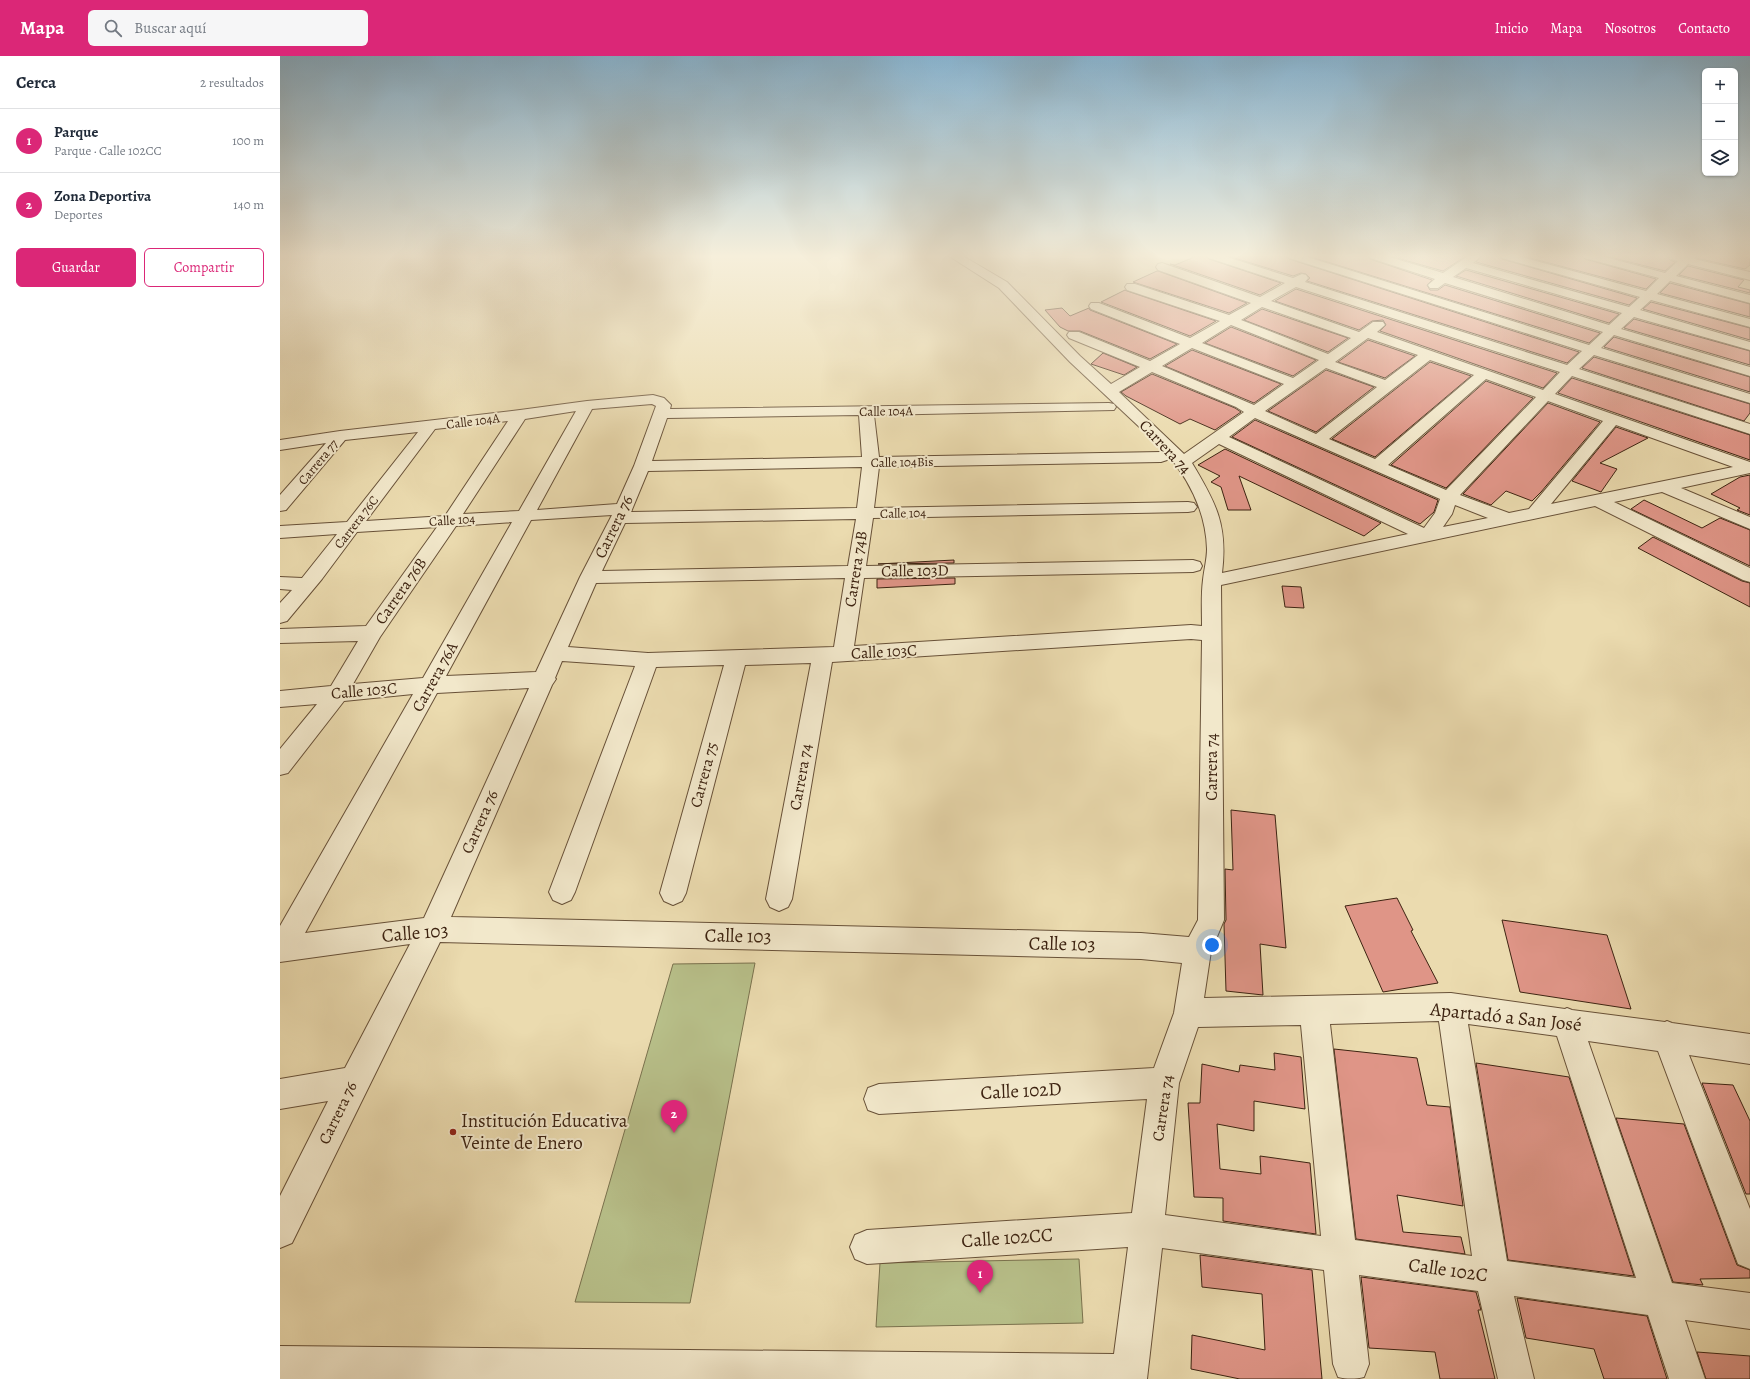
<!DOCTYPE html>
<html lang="es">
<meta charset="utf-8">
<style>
:root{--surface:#fff;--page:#f6f6f7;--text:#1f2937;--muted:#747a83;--line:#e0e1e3;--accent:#db2777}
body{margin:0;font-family:Alegreya,serif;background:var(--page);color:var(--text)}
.controls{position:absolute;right:12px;top:12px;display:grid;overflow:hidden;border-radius:6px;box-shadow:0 1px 3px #0004}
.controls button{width:36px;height:36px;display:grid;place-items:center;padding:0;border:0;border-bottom:1px solid var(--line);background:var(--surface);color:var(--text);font:20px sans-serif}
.you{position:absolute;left:932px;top:889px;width:14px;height:14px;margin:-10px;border:3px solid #fff;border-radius:50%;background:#1a73e8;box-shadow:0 0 0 6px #1a73e833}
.badge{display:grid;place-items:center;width:26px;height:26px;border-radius:50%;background:var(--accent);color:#fff;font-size:13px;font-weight:700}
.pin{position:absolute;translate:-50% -33px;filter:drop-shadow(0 1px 2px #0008)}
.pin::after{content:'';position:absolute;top:21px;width:14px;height:12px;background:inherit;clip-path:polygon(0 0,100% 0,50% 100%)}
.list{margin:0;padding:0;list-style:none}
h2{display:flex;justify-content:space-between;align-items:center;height:52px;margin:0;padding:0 16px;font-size:17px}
h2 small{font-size:13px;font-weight:400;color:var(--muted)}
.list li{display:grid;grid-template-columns:26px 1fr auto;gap:12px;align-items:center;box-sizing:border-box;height:64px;padding:0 16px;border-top:1px solid var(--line)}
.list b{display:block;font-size:15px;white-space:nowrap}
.list p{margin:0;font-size:13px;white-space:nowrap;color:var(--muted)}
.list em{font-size:13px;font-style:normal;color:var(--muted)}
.actions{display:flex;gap:8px;padding:12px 16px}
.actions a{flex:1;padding:9px 0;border:1px solid var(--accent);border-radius:6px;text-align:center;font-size:14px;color:var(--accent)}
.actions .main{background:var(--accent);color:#fff}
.icon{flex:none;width:22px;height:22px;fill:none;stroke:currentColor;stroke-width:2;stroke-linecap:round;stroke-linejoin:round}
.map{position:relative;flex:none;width:1470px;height:1323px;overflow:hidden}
header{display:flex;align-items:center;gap:24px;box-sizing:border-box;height:56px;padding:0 20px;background:var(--accent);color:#fff}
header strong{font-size:19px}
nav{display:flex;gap:22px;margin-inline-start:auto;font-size:14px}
.search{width:280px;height:36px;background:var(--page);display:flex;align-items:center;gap:10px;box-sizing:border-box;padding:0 14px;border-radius:6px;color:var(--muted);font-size:15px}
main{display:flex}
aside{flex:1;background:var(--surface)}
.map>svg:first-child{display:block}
.green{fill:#b8c08a;stroke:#7a724e}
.building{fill:#df9587;stroke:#3d2311}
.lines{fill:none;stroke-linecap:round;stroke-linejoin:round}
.minor-casing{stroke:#685138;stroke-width:2}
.minor{fill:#f2e8cb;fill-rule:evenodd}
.poi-dot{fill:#8f2418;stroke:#f2e8cb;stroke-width:1.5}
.labels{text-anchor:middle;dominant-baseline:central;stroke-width:4;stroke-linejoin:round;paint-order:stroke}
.far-street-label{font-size:13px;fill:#3d2311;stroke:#f2e8cb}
.street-label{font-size:16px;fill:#3d2311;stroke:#f2e8cb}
.near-street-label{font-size:19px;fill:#3d2311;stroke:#f2e8cb}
.near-poi-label{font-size:19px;fill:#3d2311;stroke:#f2e8cb;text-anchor:start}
</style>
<header>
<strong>Mapa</strong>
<div class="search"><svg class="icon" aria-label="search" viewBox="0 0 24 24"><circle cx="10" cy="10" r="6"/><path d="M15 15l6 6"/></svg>Buscar aquí</div>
<nav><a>Inicio</a><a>Mapa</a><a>Nosotros</a><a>Contacto</a></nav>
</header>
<main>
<aside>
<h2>Cerca<small>2 resultados</small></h2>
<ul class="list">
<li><span class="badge">1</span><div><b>Parque</b><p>Parque · Calle 102CC</p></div><em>100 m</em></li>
<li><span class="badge">2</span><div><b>Zona Deportiva</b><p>Deportes</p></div><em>140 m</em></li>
</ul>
<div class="actions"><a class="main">Guardar</a><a>Compartir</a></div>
</aside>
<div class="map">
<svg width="1470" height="1323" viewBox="0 0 1470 1323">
<rect width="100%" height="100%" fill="#ebdbaf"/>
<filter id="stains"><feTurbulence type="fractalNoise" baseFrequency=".005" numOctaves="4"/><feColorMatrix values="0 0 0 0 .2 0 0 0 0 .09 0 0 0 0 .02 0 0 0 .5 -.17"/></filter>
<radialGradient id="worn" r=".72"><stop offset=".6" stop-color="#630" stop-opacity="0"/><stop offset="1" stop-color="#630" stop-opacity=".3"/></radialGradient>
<!-- green -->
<g class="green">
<polygon points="475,907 410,1247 295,1246 393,908"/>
<polygon points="799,1203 803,1267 596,1271 600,1207"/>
</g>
<!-- building -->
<g class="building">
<polygon points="912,200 926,200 929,203 1001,227 980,239 890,208 895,209 912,202"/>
<polygon points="948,200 1006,200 1009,203 1299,296 1287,307 1027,225 1030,222 1026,218 1021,217 1013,220"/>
<polygon points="1028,200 1087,200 1090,203 1152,224 1147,229 1150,234 1158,234 1165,229 1320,277 1309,287"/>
<polygon points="1110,200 1186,200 1163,215"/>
<polygon points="1202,200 1219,200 1222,203 1357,242 1349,249 1196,206"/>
<polygon points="1243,200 1302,200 1305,203 1376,223 1366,233"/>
<polygon points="1326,200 1388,200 1390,204 1395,206 1385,215"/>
<polygon points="1417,200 1470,200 1470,209 1465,213 1416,202"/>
<polygon points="1408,210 1464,224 1458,231 1470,234 1470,237 1399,219"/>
<polygon points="1186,214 1339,258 1329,267 1176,220"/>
<polygon points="877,215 878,215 967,247 949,257 853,226"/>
<polygon points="1390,227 1470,248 1470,261 1380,237"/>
<polygon points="1016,233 1277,317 1263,332 1100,275 1106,269 1103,264 1092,265 1079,274 995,245"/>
<polygon points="845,234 847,235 936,265 910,280 821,246"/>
<polygon points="1371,246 1470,272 1470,284 1363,253"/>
<polygon points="782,252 790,260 809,252 810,254 897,288 870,303 800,275 788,275 780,271 765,254"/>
<polygon points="982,253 1068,282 1048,296 964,264"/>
<polygon points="1354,263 1470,295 1470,309 1344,272"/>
<polygon points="951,271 1036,304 1013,320 925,287"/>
<polygon points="1334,281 1470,321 1470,336 1324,291"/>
<polygon points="1088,284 1135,300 1105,322 1058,306"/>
<polygon points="912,294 1001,328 974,347 885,310"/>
<polygon points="823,297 857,311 844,319 811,308"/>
<polygon points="1314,301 1470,348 1470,357 1464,365 1302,312"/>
<polygon points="1150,306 1191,320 1095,401 1052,383"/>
<polygon points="1046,314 1094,331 1036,376 988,355"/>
<polygon points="872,318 955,352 961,356 935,374 910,363 900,368 846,340 841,336"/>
<polygon points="1292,322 1470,379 1470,404 1278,337"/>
<polygon points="1206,325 1253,342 1166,432 1111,409"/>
<polygon points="1268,347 1320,366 1261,436 1252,445 1226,435 1211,449 1183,438"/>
<polygon points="975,364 1158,444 1154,456 1140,468 952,381"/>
<polygon points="1336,371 1368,382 1320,407 1337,413 1321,436 1292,425"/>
<polygon points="945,393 1101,467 1084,480 959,420 971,454 948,454 941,431 931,426 940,420 918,409"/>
<polygon points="1470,419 1470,459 1457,454 1460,452 1431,438 1460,421"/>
<polygon points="1364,444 1422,472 1440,462 1470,474 1470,510 1351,453"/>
<polygon points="1373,481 1462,525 1470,527 1470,551 1358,492"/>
<polygon points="674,504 674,507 598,508"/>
<polygon points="675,522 675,528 597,532 597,523"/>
<polygon points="1002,530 1021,531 1024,552 1005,551"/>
<polygon points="951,754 995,759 1006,892 980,888 983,939 946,935 944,868 946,864 945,813 953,814"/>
<polygon points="1117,842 1133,874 1131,875 1158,927 1103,936 1065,850"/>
<polygon points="1222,864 1327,879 1351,953 1240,936"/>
<polygon points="1054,993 1137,1002 1147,1049 1170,1051 1183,1150 1117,1139 1123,1176 1181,1181 1185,1198 1076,1183"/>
<polygon points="994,997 1021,1001 1025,1053 974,1045 974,1075 937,1068 940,1113 981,1118 980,1100 1030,1107 1036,1178 943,1165 943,1142 914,1141 908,1047 920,1047 922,1008 959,1016 960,1009 995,1014"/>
<polygon points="1196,1007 1289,1021 1354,1220 1228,1204"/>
<polygon points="1422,1027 1453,1029 1470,1065 1470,1138 1466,1138"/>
<polygon points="1336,1062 1404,1068 1457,1209 1470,1214 1470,1222 1420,1223 1423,1229 1393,1226"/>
<polygon points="920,1199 1032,1214 1042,1323 960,1323 911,1313 912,1279 985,1294 982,1238 922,1231"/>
<polygon points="1081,1221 1196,1236 1201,1254 1198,1254 1215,1323 1160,1323 1155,1296 1089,1292"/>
<polygon points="1237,1242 1367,1260 1387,1323 1324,1323 1314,1293 1246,1282"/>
<polygon points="1417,1296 1470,1300 1470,1323 1426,1323"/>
</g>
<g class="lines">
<defs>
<path id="minor" d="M669 200H683L727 226 800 300 831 328 860 311 789 282 787 279 789 276H799L870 305 900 288 811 253 809 250 811 247H819L910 282 940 265 847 234 845 231 847 228H855L949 259 971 247 878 214 876 211 878 208 882 207 980 241 1005 227 929 202 927 200H944L1013 222 1022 218 1026 219 1028 222 1025 226 1287 309 1302 295 1009 202 1007 200H1024L1309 289 1323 276 1165 227 1158 232H1150L1148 229 1155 223 1090 202 1088 200H1106L1163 217 1188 200H1201L1193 207 1349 251 1360 241 1222 202 1220 200H1238L1366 235 1379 222 1305 202 1303 200H1321L1385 217 1398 205 1390 203 1389 200H1416L1414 203 1470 216V224L1408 208 1396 220 1470 239V247L1390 225 1377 238 1470 263V271L1371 244 1360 254 1470 286V294L1354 261 1341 273 1470 311V320L1334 279 1321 292 1470 338V347L1314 299 1299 313 1470 368V378L1292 320 1275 338 1470 406V417L1401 432 1470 461V473L1382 436 1334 446 1470 512V526L1463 524 1315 450 941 529 944 864 931 895 924 942 1171 937 1285 953 1287 952 1292 954 1385 966 1387 965 1392 967 1470 978V1008L1409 999 1470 1153V1213L1458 1208 1378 995 1308 985 1392 1227 1470 1237V1273L1405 1264 1425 1323H1389L1368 1259 1234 1240 1254 1323H1218L1198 1235 1079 1219 1089 1308 1084 1321C1076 1323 1066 1323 1058 1321L1053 1308 1044 1214 882 1192 867 1323H0V1290L834 1298 848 1191 587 1208 575 1203 570 1191 575 1179 587 1174 852 1157 867 1043 599 1058 588 1054 584 1043 588 1032 599 1028 874 1012 894 957 902 907 861 903 160 886 12 1187 0 1192V1140L48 1045 0 1053V1023L65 1012 130 888 0 906V870L133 638 64 645 8 717 0 719V693L37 648 0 651V635L51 630 78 585 0 587V573L86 570 157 471 77 476 42 523 7 565 0 567V547L12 534 0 533V521L22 522 57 478 0 482V470L67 466 138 376 65 384 6 454 0 455V439L46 387 0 394V384L60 375 240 354 307 345 373 339 384 342 391 349 390 353 829 347 834 348 836 351 834 354 594 359 599 401 881 396 887 398 889 401 887 404 881 406 599 411 594 452 908 446 914 447 917 451 914 455 908 456 593 462 586 510 913 504 920 506 922 510 920 514 913 516 584 522 574 590 911 569 922 570C922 555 921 539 923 524 924 514 927 503 927 493 926 456 909 423 885 395L790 306 719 232ZM1186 212 1342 257 1329 269 1173 221ZM1016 231 1280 316 1263 334 1097 276 1105 269 1103 266H1093L1079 276 991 245ZM982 251 1071 282 1048 298 961 264ZM951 269 1039 304 1013 322 922 287ZM1088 282 1138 299 1105 324 1055 306ZM912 292 1004 328 974 349 882 310ZM1150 304 1194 319 1095 403 1049 383ZM1046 312 1097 331 1036 378 985 355ZM872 316 956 351 964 356 904 398 839 336ZM1206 323 1256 341 1166 434 1108 409ZM1268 345 1323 365 1249 453 1229 457 1180 439ZM372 348 376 350 354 410 337 448 257 454 312 353ZM296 355 239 455 183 458 245 363ZM579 359 582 401 372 405 387 362ZM975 362 1160 443 1155 457 1144 472 949 381ZM228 365 165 460 86 465 155 373ZM1336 369 1453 411 1271 448ZM939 388 1128 478 942 517C948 469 936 447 912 407ZM582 411 577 452 351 456 368 415ZM1175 449 1208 462 1163 471 1172 458ZM332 459 300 521 256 616 166 620 251 464ZM576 463 568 510 322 515 345 467ZM232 466 143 622 73 628 100 581 176 470ZM565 522 554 591 368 597 288 591 316 527ZM911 583 922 584 918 864 909 881 861 877 171 861 272 629 276 623 275 622 282 605 355 610 269 836 273 844 282 848 291 844 295 836 376 611 444 609 380 837 384 845 393 849 402 845 406 837 465 609 531 607 486 843 490 851 499 855 508 851 512 843 552 606ZM249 632 144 862 25 877 157 637ZM1159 965 1192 1200 1075 1184 1050 968ZM1188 968 1277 980 1356 1222 1227 1205ZM1021 969 1041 1180 885 1159 899 1027 918 971Z"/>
</defs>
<!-- minor casing -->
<use href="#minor" class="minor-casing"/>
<!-- minor -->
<use href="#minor" class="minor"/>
</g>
<!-- sky -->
<linearGradient id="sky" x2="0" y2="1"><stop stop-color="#89b6d3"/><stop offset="0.52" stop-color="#f6efdb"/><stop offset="1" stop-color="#f6efdb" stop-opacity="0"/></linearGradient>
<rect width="1470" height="385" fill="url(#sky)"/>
<!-- markers -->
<circle class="poi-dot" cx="173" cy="1076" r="4"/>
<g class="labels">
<!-- far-street labels -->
<g class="far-street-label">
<text transform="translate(606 355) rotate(-1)">Calle 104A</text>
<text transform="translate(193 365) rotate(-7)">Calle 104A</text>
<text transform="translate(38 406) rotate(-50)">Carrera 77</text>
<text transform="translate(622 406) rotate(-1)">Calle 104Bis</text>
<text transform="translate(623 457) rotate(-1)">Calle 104</text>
<text transform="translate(172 464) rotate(-4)">Calle 104</text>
<text transform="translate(76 466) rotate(-52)">Carrera 76C</text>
</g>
<!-- street labels -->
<g class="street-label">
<text transform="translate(885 391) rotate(47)">Carrera 74</text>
<text transform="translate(334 471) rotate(-64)">Carrera 76</text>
<text transform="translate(576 513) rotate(-81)">Carrera 74B</text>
<text transform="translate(635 515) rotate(-1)">Calle 103D</text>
<text transform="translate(121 535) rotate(-55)">Carrera 76B</text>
<text transform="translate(604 596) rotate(-3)">Calle 103C</text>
<text transform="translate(155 621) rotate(-61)">Carrera 76A</text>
<text transform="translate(84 635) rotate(-5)">Calle 103C</text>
<text transform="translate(932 711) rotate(-90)">Carrera 74</text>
<text transform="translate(424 719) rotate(-75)">Carrera 75</text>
<text transform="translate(521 721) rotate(-80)">Carrera 74</text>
<text transform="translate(200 766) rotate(-66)">Carrera 76</text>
<text transform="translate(883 1052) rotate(-81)">Carrera 74</text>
<text transform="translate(58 1057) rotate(-64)">Carrera 76</text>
</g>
<!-- near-street labels -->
<g class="near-street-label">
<text transform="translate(135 877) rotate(-5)">Calle 103</text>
<text transform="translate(458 880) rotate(1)">Calle 103</text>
<text transform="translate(782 888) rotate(1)">Calle 103</text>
<text transform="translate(1226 961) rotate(6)">Apartadó a San José</text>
<text transform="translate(741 1035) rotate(-3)">Calle 102D</text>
<text transform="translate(727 1182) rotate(-4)">Calle 102CC</text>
<text transform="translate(1168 1214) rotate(8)">Calle 102C</text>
</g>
<!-- near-poi labels -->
<g class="near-poi-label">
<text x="181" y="1065">Institución Educativa<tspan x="181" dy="22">Veinte de Enero</tspan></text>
</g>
</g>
<rect width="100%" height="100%" filter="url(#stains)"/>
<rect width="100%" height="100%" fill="url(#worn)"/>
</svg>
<div class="controls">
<button>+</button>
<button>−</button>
<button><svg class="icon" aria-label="layers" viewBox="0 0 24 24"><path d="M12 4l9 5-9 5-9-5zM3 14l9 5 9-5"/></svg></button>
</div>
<div class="you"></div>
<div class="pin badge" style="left:700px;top:1237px">1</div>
<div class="pin badge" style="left:394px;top:1077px">2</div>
</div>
</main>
